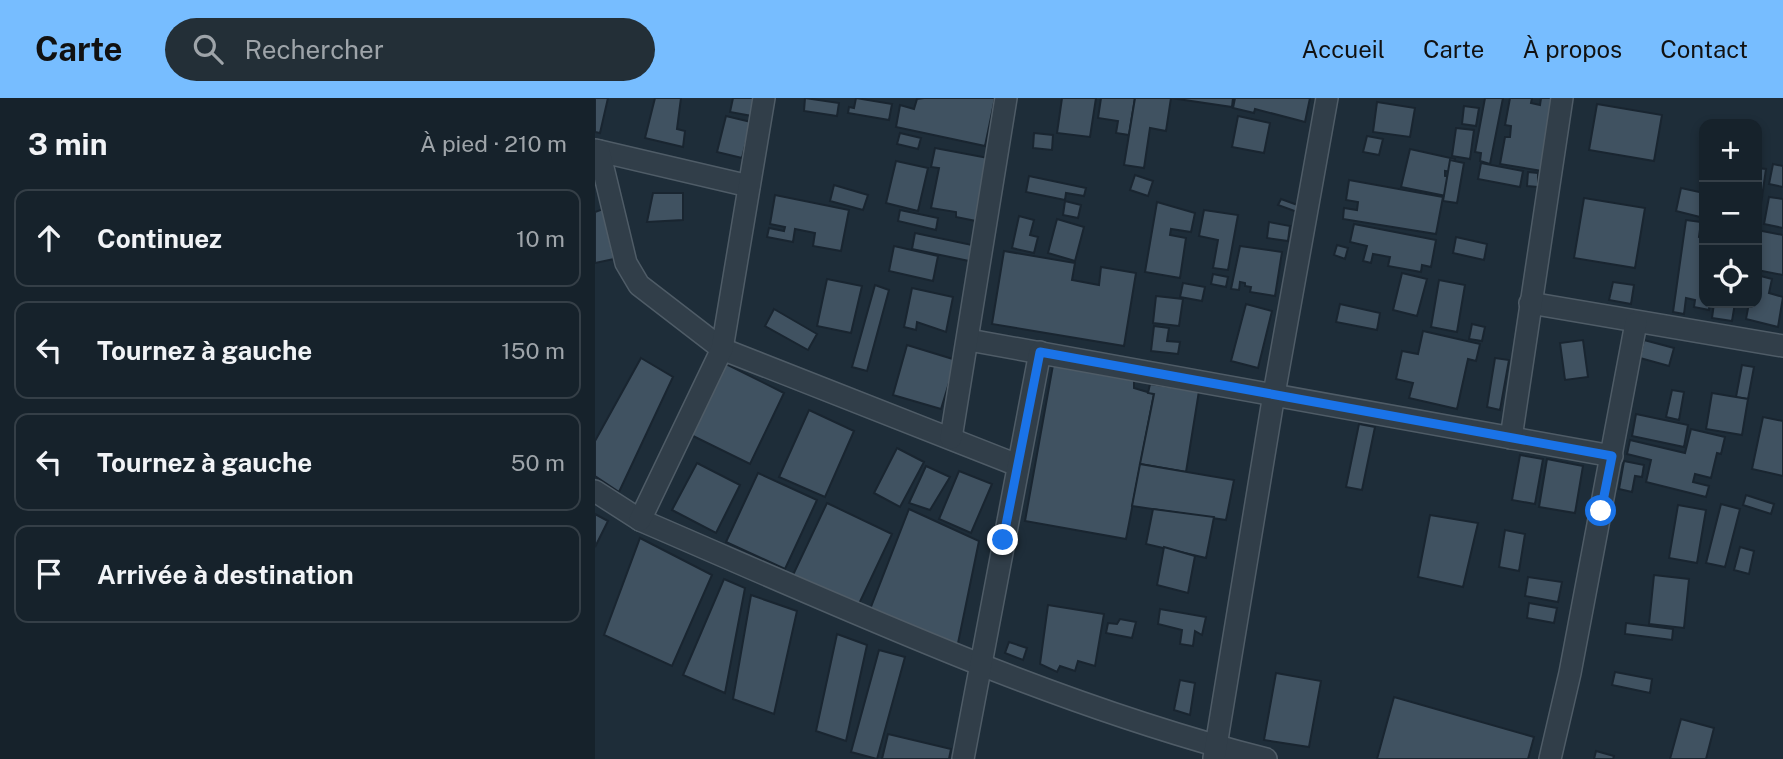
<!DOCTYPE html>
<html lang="fr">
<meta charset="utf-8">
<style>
:root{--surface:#16222b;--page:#232f37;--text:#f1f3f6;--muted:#9ea4a9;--line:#353f47;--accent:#77bdff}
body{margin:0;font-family:"Public Sans",sans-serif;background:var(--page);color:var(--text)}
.controls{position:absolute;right:21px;top:21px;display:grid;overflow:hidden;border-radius:14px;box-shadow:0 4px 10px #0003}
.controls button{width:63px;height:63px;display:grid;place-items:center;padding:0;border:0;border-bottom:2px solid var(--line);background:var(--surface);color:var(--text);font:35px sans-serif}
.stop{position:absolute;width:21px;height:21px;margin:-16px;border:5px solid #1a73e8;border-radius:50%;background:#fff}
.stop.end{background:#1a73e8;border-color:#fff;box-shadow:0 2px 7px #0008}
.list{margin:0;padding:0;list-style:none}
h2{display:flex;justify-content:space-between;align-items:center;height:91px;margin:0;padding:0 28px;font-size:30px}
h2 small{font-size:23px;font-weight:400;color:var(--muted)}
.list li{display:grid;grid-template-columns:46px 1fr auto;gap:21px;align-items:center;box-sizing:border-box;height:98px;margin:0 14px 14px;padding:0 14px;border:2px solid var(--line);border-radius:14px}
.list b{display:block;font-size:26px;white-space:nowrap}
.list em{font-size:23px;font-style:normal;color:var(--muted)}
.icon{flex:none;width:38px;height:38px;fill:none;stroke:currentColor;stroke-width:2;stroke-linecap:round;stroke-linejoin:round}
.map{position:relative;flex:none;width:1188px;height:661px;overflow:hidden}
header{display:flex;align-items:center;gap:42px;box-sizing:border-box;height:98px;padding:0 35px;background:var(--accent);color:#111}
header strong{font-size:33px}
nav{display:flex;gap:38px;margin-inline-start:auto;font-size:24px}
.search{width:490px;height:63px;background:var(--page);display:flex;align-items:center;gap:18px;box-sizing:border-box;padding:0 24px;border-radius:38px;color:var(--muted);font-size:26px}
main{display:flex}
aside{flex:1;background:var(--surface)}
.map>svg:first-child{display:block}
.building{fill:#405261;stroke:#192530;stroke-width:2}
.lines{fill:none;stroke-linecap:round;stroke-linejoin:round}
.street-casing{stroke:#4f5c67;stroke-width:24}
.street{stroke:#313e49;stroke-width:21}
.route{stroke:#1a73e8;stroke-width:9}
</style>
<header>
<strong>Carte</strong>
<div class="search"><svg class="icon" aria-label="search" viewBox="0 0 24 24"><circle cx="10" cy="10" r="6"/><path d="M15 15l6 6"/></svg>Rechercher</div>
<nav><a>Accueil</a><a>Carte</a><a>À propos</a><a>Contact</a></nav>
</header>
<main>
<aside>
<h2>3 min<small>À pied · 210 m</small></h2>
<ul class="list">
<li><svg class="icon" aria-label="ahead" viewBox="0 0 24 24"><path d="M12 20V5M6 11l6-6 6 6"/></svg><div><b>Continuez</b></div><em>10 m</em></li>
<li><svg class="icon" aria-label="left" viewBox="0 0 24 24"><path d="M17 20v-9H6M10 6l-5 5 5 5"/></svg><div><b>Tournez à gauche</b></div><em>150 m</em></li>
<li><svg class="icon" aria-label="left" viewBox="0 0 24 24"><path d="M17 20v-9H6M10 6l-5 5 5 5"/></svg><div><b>Tournez à gauche</b></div><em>50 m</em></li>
<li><svg class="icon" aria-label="arrive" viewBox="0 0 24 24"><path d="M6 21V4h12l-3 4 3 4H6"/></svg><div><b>Arrivée à destination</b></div></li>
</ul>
</aside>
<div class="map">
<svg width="1188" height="661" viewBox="0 0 1188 661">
<rect width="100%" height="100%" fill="#1e2d39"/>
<!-- building -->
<g class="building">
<polygon points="0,0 13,0 5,35 0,34"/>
<polygon points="60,0 86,0 82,31 90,33 88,49 50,40"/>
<polygon points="138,0 160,0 157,18 135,14"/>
<polygon points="210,0 244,5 242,18 209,13"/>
<polygon points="261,0 297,6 294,22 253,15 254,9 259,10"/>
<polygon points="329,0 400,0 390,48 301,29 305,7 319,11 322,1"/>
<polygon points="467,0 501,0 495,39 462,35"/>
<polygon points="506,0 540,0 534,37 521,35 523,23 503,20"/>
<polygon points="540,0 576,0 571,33 555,30 549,70 529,67"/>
<polygon points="576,0 638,0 637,9"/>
<polygon points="640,0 715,0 710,24 660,11 659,15 638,10"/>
<polygon points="890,0 908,0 895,66 885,63 886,55 880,54"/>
<polygon points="915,0 937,0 936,5 945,7 946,0 965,0 947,73 905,66 910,39 915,39 916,28 910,27"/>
<polygon points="782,4 820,10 815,39 778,34"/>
<polygon points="1002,6 1067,17 1059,63 994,52"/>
<polygon points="869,8 884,10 881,28 867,26"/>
<polygon points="131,18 156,24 147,60 122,54"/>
<polygon points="643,18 675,25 669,55 637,49"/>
<polygon points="861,30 879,32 875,61 857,58"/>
<polygon points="305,35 326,40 323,51 302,46"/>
<polygon points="439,35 458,37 457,52 438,50"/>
<polygon points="772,38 788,41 784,57 768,54"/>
<polygon points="340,50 393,60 381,123 361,119 361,114 336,110 344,70 336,69"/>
<polygon points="815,51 860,61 857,74 850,73 850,78 856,79 851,98 806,89"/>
<polygon points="855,62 869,65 862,105 848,103"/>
<polygon points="301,63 333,70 323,113 291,105"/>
<polygon points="886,65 928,73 925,89 883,81"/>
<polygon points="1178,66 1188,68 1188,89 1174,86"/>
<polygon points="1162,70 1171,71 1165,113 1162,113"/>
<polygon points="933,74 943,75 943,89 932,88"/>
<polygon points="540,77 558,83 553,98 535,92"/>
<polygon points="434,78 491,90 489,98 471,95 470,102 431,94"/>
<polygon points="754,82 848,99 841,136 748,121 749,110 762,112 763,104 751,102"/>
<polygon points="239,87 273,97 268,112 235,103"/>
<polygon points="1086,90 1109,95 1109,120 1081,113"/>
<polygon points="58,95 88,95 88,122 52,124"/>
<polygon points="180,97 254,112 246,153 218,148 220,135 200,131 198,144 172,139 174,130 189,133 190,129 175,126"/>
<polygon points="1174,99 1188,101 1188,130 1169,126"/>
<polygon points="989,100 1050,110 1040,170 979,160"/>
<polygon points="686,101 708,109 705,115 683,107"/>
<polygon points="470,103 486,107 483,120 468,117"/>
<polygon points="562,104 600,115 596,134 576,131 575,137 591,140 585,180 550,174"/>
<polygon points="8,111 19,161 0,165 0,114"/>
<polygon points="305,112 343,120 341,132 303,123"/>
<polygon points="609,112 643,117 633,172 618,170 623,142 604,138"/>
<polygon points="424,118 439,122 435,137 443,139 439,155 417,150"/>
<polygon points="462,121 489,129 480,163 453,155"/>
<polygon points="1091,122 1106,124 1104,139 1109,140 1109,205 1115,205 1114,212 1099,209 1100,202 1091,200 1089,216 1078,214"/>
<polygon points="674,124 695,128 693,143 672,140"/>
<polygon points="759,126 841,142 836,169 827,167 826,174 793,168 795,159 778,156 776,165 768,163 772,148 755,144"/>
<polygon points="1162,132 1188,137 1188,177 1162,172"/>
<polygon points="320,135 377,147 374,163 317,151"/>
<polygon points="861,139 892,146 889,162 858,155"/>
<polygon points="742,147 753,150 750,161 739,157"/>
<polygon points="299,148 343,158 338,183 294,173"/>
<polygon points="645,148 687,154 680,198 655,194 656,189 650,188 650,185 645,184 644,192 636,191"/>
<polygon points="409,153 480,165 477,182 504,187 506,169 541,175 529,248 397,226"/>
<polygon points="807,175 832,181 822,218 798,212"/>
<polygon points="618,176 633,179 631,189 616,186"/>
<polygon points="1162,177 1177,181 1174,195 1188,199 1183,229 1151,221 1154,205 1162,205"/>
<polygon points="232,181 267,188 256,235 222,228"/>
<polygon points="844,182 870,187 862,234 836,229"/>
<polygon points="1018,184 1039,187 1036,206 1014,202"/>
<polygon points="588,185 610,189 607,203 585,199"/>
<polygon points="280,187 294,192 272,273 257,269"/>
<polygon points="317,190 358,199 351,234 322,224 321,232 309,229"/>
<polygon points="561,198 588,201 584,228 558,225"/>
<polygon points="1119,205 1140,205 1137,223 1117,220"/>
<polygon points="651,206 677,213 663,270 636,263"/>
<polygon points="745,206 785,215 782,232 741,224"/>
<polygon points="179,211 222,236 213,252 170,228"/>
<polygon points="877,226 890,229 887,243 874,241"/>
<polygon points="559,228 574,230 572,243 585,244 583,256 556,253"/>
<polygon points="828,233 885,246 881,263 873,261 862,311 814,300 818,285 801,281 807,253 823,256"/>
<polygon points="988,242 993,279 970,282 965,245"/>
<polygon points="1049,242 1079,250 1074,268 1045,260"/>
<polygon points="312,247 361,262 346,311 298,297"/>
<polygon points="46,260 78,279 24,394 0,378 0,343"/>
<polygon points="900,260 914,262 905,312 892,309"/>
<polygon points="129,265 189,295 155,366 94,336"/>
<polygon points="458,267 539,281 539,290 559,296 531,441 430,423"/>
<polygon points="1147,267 1159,269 1153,301 1141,299"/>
<polygon points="555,286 604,293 591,374 545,366 559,296 553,295"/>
<polygon points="1077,292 1089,294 1084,322 1071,319"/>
<polygon points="1117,295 1153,301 1147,337 1111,331"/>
<polygon points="214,312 259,333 230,399 184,379"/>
<polygon points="1041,316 1093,327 1089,349 1037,338"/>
<polygon points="1168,319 1188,323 1188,378 1157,371"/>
<polygon points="764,326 780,329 767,392 751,389"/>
<polygon points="1096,331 1130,339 1126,356 1122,355 1116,380 1100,376 1098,384 1114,388 1111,399 1051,384 1056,362 1032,356 1035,342 1090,355"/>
<polygon points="302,350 329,364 305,409 279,395"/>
<polygon points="925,357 948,361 940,406 917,402"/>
<polygon points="952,361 988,368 980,415 944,409"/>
<polygon points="1029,363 1049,367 1047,379 1040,378 1037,394 1024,391"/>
<polygon points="102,365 145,387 121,435 77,412"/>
<polygon points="545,366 639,382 631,422 537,408"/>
<polygon points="331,368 355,379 335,412 314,405"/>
<polygon points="364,373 397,386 376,435 344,421"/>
<polygon points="163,375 222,402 190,471 131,444"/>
<polygon points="1151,397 1179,406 1176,416 1148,407"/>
<polygon points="232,405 297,436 262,510 197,479"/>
<polygon points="1126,406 1145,411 1130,469 1111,465"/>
<polygon points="1083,407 1111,412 1102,465 1074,460"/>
<polygon points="314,411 384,443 361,555 274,514"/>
<polygon points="558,411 619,419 611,460 551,446"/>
<polygon points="0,416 13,423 0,449"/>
<polygon points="835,417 883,425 868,489 823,479"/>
<polygon points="910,432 930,436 924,473 904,469"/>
<polygon points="45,440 117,477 77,568 9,537"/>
<polygon points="569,449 600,458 593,495 562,487"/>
<polygon points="1145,449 1159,453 1154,476 1139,472"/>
<polygon points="1059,477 1094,481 1089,530 1054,526"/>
<polygon points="933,479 967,484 963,504 930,498"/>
<polygon points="129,481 150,490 130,595 88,577"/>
<polygon points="156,497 202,513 179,616 138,601"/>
<polygon points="934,505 962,510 959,525 932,520"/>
<polygon points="453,507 509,516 500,568 483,563 480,573 465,568 462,574 445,566"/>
<polygon points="565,511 611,519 607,537 600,533 598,548 585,546 587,532 563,526"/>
<polygon points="525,521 541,524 537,540 511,535 513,525 522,526"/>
<polygon points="1031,525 1078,531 1077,542 1030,536"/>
<polygon points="242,536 272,547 251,643 221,633"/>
<polygon points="414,544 432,550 428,562 410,555"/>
<polygon points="284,552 310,559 282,661 256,654"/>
<polygon points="1020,574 1057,581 1055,595 1017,587"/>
<polygon points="681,575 726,583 714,649 669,642"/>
<polygon points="585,582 600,585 595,617 579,612"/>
<polygon points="799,599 939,639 933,661 782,661"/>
<polygon points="1086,621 1119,630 1111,661 1075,661"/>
<polygon points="293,636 356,651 354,661 287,661"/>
<polygon points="1001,653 1019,658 1018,661 999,661"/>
</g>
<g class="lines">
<defs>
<g id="street">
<polyline points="0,52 154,88"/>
<polyline points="4,53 31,165 44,187 127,251 422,367"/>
<polyline points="935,205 1188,248"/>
<polyline points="374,242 1017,358"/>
<polyline points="356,340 411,0"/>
<polyline points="916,340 967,0"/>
<path d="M0 393 45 422C250 510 454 606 671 661"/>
<polyline points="45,422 127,251 169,0"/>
<polyline points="619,660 679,296 732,0"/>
<polyline points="368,661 445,254"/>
<polyline points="955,661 975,575 1041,225"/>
</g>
</defs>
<!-- street casing -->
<use href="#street" class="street-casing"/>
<!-- street -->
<use href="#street" class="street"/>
</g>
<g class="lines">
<!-- route -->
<polyline class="route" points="408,442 445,254 1017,358 1006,413"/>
</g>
</svg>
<div class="controls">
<button>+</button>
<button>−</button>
<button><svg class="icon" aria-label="locate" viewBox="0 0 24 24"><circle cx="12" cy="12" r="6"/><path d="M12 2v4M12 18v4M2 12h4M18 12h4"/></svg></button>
</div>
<div class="stop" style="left:1006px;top:413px"></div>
<div class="stop end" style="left:408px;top:442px"></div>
</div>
</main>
